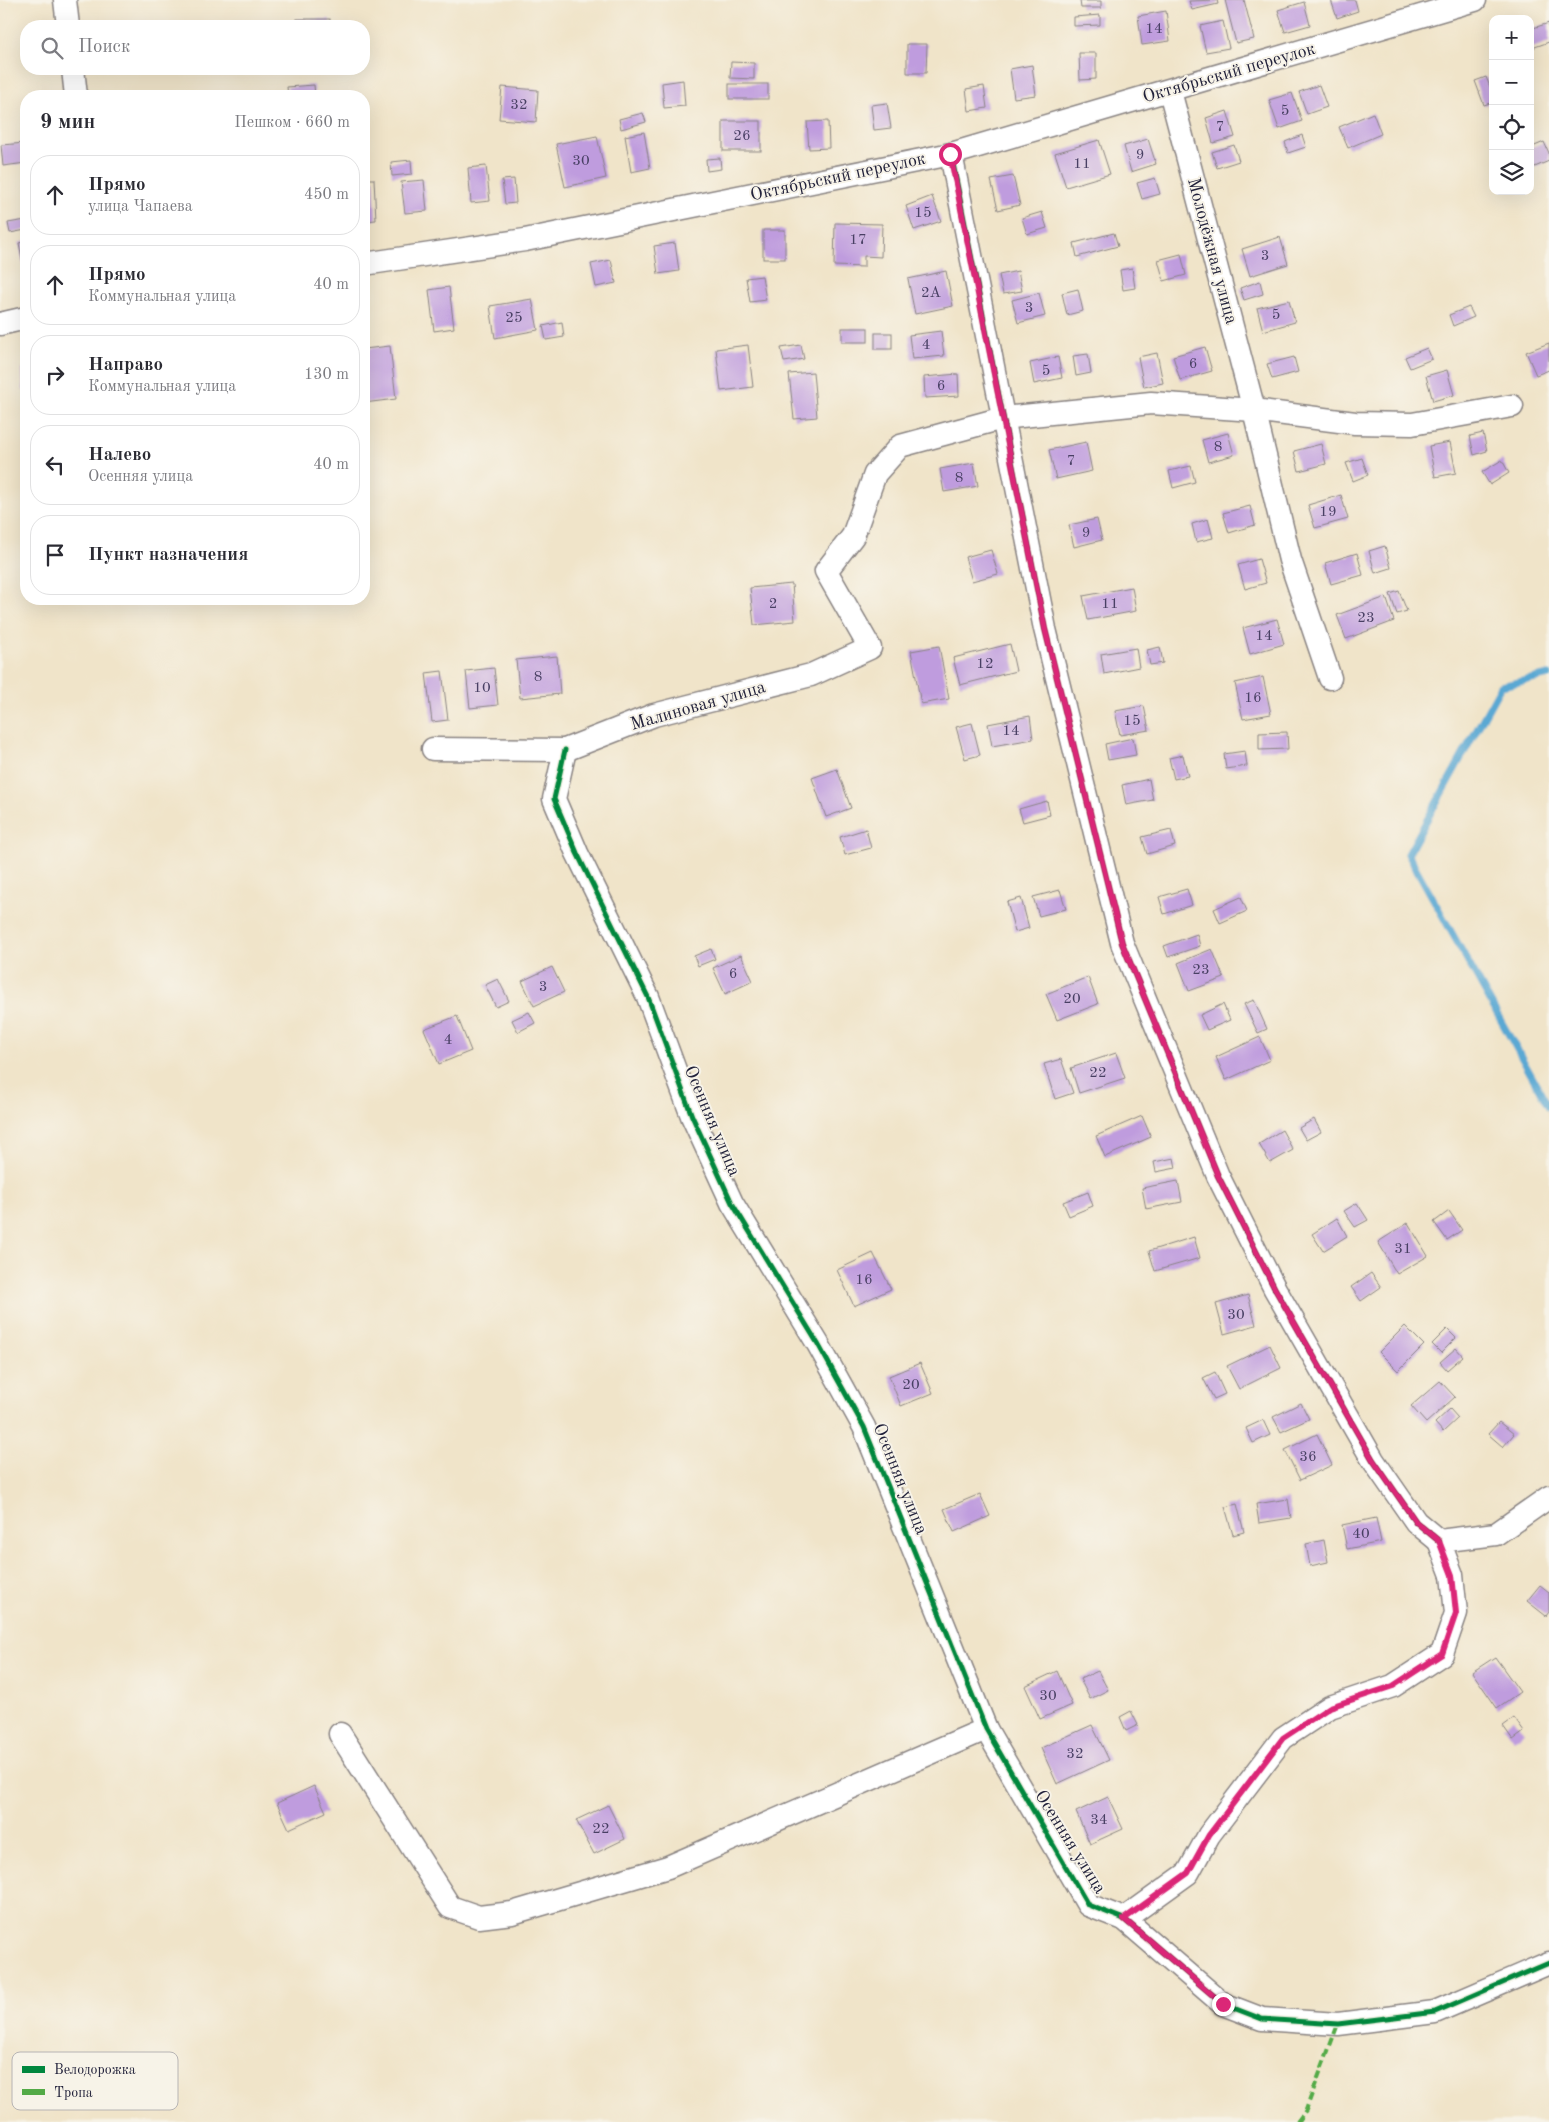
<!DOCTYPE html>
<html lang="ru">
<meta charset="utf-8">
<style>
:root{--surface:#fff;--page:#f2f2f3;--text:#2b2b33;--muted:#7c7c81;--line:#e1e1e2}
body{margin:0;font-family:"Old Standard TT",serif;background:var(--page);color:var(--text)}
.controls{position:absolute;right:15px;top:15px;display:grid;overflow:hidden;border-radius:10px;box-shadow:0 5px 20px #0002}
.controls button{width:45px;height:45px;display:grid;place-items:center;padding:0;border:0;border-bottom:1px solid var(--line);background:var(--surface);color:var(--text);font:25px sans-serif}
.stop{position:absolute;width:15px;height:15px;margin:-11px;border:4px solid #db2777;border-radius:50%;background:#fff}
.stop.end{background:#db2777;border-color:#fff;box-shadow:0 1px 5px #0008}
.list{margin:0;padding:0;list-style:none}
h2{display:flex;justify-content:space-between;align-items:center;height:65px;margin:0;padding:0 20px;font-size:21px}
h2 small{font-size:16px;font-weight:400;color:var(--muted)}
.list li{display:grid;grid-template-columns:32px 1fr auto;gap:15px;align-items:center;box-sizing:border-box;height:80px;margin:0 10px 10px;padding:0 10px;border:1px solid var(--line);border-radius:20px}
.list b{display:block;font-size:19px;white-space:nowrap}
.list p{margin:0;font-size:16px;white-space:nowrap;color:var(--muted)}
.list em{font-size:16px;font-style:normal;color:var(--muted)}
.icon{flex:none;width:28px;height:28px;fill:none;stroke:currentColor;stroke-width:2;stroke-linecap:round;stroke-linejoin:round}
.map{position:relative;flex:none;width:1549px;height:2122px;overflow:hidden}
.search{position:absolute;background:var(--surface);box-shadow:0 5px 20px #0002;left:20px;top:20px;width:350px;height:55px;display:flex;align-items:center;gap:12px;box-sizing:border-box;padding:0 18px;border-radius:20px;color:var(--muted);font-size:19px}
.panel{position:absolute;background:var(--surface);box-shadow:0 5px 20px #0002;left:20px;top:90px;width:350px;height:515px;border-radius:20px}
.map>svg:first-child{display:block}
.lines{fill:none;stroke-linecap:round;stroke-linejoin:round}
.stream{stroke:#5aa8d3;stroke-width:7}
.building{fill:#bf9cde}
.minor-casing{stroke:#898382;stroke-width:25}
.minor{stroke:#fff;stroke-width:22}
.quiet{stroke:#53aa46;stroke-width:4;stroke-dasharray:8 4;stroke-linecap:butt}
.cycleway-casing{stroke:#f7f3e8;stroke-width:8}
.cycleway{stroke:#00873e;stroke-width:5}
.route{stroke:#db2777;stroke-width:6}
.labels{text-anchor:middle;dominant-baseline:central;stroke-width:4;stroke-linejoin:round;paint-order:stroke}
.number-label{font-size:15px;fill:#494064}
.street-label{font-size:18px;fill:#22223b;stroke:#f7f3e8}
.key{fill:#f7f3e8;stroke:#b7b4b4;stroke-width:1}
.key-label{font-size:14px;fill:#22223b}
</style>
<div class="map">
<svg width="1549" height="2122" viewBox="0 0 1549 2122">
<rect width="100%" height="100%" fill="#f7f3e8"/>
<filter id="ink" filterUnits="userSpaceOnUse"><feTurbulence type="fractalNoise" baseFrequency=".02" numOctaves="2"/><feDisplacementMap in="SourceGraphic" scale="10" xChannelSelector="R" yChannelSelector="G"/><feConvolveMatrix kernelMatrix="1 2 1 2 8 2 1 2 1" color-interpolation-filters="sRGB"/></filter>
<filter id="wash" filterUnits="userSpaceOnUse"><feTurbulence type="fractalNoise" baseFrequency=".0096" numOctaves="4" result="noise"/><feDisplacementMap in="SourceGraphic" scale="20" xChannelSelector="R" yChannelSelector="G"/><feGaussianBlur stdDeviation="1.12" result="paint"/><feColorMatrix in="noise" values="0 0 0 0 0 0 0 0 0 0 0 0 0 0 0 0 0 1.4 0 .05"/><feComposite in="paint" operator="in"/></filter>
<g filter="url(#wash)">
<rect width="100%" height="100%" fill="#f0e4c9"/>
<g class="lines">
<!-- stream -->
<polyline class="stream" points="1549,675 1501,686 1408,854 1549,1107"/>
</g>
<g id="blocks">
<!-- building -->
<g class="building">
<polygon points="1217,0 1218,4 1192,10 1189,1"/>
<polygon points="1225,0 1244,0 1254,39 1236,43"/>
<polygon points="1331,0 1355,0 1358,11 1337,18"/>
<polygon points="1080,1 1101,1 1101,8 1081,8"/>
<polygon points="1304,2 1310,25 1285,32 1278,10"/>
<polygon points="1166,11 1170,41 1142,45 1138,16"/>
<polygon points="1100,15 1100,25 1074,26 1074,17"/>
<rect x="297" y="19" width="33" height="7"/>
<rect x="260" y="21" width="16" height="5"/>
<polygon points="1223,21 1229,48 1206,52 1200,26"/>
<polygon points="1549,23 1549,42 1532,48 1530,29"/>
<polygon points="907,44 927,44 926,73 907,73"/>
<polygon points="1079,53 1096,53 1096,79 1080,80"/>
<polygon points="731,62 754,63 754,79 730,78"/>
<polygon points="1032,65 1036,95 1014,98 1010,69"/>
<polygon points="1486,77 1493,94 1493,102 1484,105 1475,81"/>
<polygon points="683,80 685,106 664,108 662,83"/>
<rect x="729" y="84" width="39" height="15"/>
<polygon points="314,85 315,96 288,96 287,87"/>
<polygon points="1319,85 1327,107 1307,114 1299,92"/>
<polygon points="984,86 987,108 969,111 966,89"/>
<polygon points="502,87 538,90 536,122 499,119"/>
<polygon points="1292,93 1302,121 1279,129 1269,100"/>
<polygon points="887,103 891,128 874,130 871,105"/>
<polygon points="1227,111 1235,137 1213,143 1206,118"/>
<polygon points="643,113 646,122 621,129 619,119"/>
<polygon points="1373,113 1381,134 1348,148 1339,127"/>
<rect x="723" y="121" width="38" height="30"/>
<polygon points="828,121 829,148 809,149 807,122"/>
<polygon points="644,132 650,168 631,172 625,136"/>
<polygon points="1302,135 1306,147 1288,153 1285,142"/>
<polygon points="597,136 606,178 565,187 556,144"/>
<polygon points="1148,139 1156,164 1131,172 1124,146"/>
<polygon points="1099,140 1110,174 1066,187 1055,153"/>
<polygon points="1544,142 1549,153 1549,161 1530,169 1530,148"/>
<polygon points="26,143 26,163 3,166 1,145"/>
<polygon points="1234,145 1239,161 1217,168 1212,152"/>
<polygon points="720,158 721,169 707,171 706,159"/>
<polygon points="411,160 412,174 392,176 391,162"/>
<polygon points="486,166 490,201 471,203 468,168"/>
<polygon points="1013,176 1020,205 998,210 991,180"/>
<polygon points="1155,178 1160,194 1142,199 1137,183"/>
<polygon points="364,179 374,179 376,220 364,221"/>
<polygon points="514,179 516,203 505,204 502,180"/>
<polygon points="424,180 427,211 405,213 401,182"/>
<polygon points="932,196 941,221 914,230 906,206"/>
<polygon points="1042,212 1047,228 1027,234 1022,218"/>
<polygon points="26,220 26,230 10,233 8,223"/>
<polygon points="835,223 882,224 881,257 864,256 864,267 834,266"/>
<rect x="763" y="230" width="22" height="29"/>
<polygon points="1114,233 1118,246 1077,257 1074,243"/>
<polygon points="1280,237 1288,264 1250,276 1242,249"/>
<polygon points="26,241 26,274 25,274 19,243"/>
<polygon points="675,243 679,271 658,274 654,246"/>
<polygon points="1181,254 1186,275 1164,281 1158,260"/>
<polygon points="611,260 616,283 596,287 591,264"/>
<polygon points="1132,268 1135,288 1123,290 1120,270"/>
<polygon points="946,271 953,306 915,314 908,279"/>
<polygon points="1018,271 1022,291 1003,294 999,275"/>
<polygon points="762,276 766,300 750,302 746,278"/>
<polygon points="1260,281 1263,294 1244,300 1240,288"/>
<polygon points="449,287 454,328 434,331 429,290"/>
<polygon points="1078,289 1083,311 1067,315 1062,293"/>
<polygon points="1039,293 1045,316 1018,323 1012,300"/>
<polygon points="532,299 538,330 495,338 490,306"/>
<polygon points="1289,300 1295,322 1263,331 1257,308"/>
<polygon points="1469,307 1474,317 1453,326 1449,315"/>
<polygon points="562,322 564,337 546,340 543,326"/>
<rect x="842" y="328" width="26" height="14"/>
<polygon points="941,331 944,356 912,359 909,335"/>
<rect x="875" y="333" width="17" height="16"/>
<polygon points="1549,343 1549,370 1536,375 1526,352"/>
<polygon points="748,345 753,387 721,391 716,349"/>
<polygon points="801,345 804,359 784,362 781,348"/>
<polygon points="390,346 396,399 364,403 364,349"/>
<polygon points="1205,347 1212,371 1180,380 1173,356"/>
<polygon points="1427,348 1432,359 1410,368 1405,357"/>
<polygon points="1157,353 1163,383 1144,387 1138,357"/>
<polygon points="1088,354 1091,373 1076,376 1073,356"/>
<polygon points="1058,357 1062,378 1034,384 1030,363"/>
<polygon points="1294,357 1298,372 1272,379 1267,364"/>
<polygon points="22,369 26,369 26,390 23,391"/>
<polygon points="1447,370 1454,395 1433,401 1426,376"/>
<polygon points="813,372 817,417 794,419 789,374"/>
<polygon points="958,374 959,396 925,398 924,377"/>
<polygon points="1228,433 1234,455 1208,462 1202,440"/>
<polygon points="1483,433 1487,451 1474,455 1470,436"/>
<polygon points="1086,442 1092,471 1056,479 1049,450"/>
<polygon points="1450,442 1456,473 1435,477 1429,446"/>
<polygon points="1321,444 1326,464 1299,471 1294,451"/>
<polygon points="1362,458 1368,475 1353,481 1346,463"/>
<polygon points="1502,460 1509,473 1490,485 1482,472"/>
<polygon points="974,463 978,486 944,492 940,469"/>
<polygon points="1191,466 1195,482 1173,488 1169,471"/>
<polygon points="1341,495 1348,519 1315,528 1308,505"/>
<polygon points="1250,506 1255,525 1229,533 1223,513"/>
<polygon points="1097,519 1102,540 1074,547 1069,525"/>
<polygon points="1208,519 1213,538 1196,542 1192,524"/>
<polygon points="1385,546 1391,568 1375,573 1369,551"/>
<polygon points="991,550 998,574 972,581 965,557"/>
<polygon points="1357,553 1363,575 1331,584 1325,563"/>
<polygon points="1259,559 1266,583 1245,589 1238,565"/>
<polygon points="792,584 795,621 754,625 750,588"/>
<polygon points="1132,587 1136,611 1088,620 1083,596"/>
<polygon points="1399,591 1407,611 1397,614 1390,594"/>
<polygon points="1386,597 1394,621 1346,639 1337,615"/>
<polygon points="1277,619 1284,644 1250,654 1243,628"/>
<polygon points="1010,644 1016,671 960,685 953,658"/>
<polygon points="939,646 949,699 921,704 911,651"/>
<polygon points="1160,647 1163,663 1150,665 1147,650"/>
<polygon points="1136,648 1139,667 1104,674 1101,654"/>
<polygon points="557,656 560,694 520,698 516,660"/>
<polygon points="494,668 498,705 470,708 466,671"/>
<polygon points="442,671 448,720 432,722 426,673"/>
<polygon points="1263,677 1271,714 1243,719 1235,683"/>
<polygon points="1144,706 1149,730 1120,735 1115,711"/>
<polygon points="1030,716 1033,739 992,746 988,724"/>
<polygon points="972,723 980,755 965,759 956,727"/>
<polygon points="1287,732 1288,749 1259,750 1259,733"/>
<polygon points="1133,738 1136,755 1108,760 1105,744"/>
<polygon points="1245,751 1247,766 1226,769 1224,754"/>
<polygon points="1183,755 1188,776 1174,779 1169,758"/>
<polygon points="837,769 851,808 826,817 812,778"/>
<polygon points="1149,779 1153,800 1126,805 1122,785"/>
<polygon points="1047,801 1050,815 1023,822 1019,809"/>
<polygon points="866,829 871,848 845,855 840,837"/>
<polygon points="1171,830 1175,846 1147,854 1142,837"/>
<polygon points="1187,889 1192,905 1164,914 1159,897"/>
<polygon points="1060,890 1066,909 1039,916 1033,897"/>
<polygon points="1241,897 1247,911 1220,923 1214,909"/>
<polygon points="1021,898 1029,928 1015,932 1007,902"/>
<polygon points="1197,934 1200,946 1168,957 1164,946"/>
<polygon points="711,949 715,959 698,966 694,956"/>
<polygon points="1212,949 1224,978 1189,991 1178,963"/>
<polygon points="741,955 753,981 725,994 713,968"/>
<polygon points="552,967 564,992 534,1006 522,981"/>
<polygon points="1088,977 1098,1004 1057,1020 1046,994"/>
<polygon points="498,979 509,1001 496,1007 485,985"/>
<polygon points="1254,1000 1267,1029 1258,1033 1244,1004"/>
<polygon points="1223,1004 1230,1020 1207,1030 1200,1015"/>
<polygon points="529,1012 535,1023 518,1032 512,1020"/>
<polygon points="457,1016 471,1051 439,1064 424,1029"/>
<polygon points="1260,1037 1270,1060 1226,1080 1216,1057"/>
<polygon points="1116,1053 1125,1078 1079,1093 1071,1068"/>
<polygon points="1061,1059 1073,1093 1055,1099 1044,1064"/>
<polygon points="1142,1116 1151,1137 1105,1157 1096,1136"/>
<polygon points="1314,1119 1321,1132 1306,1140 1299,1128"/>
<polygon points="1282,1130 1293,1150 1270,1163 1259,1144"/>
<polygon points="1174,1158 1176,1168 1156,1172 1154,1162"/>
<polygon points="1178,1181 1182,1202 1146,1209 1142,1188"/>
<polygon points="1088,1192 1093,1206 1069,1216 1063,1202"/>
<polygon points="1357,1203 1368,1220 1355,1227 1344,1211"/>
<polygon points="1449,1211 1462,1230 1447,1240 1434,1222"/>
<polygon points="1337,1218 1347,1236 1323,1251 1312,1234"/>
<polygon points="1408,1223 1428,1256 1397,1274 1378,1242"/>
<polygon points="1194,1237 1200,1258 1155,1271 1149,1251"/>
<polygon points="873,1253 891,1289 854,1306 837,1270"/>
<polygon points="1371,1273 1381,1287 1361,1301 1351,1287"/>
<polygon points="1248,1295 1256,1325 1224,1334 1216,1304"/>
<polygon points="1405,1326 1424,1345 1398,1371 1379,1352"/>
<polygon points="1447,1329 1456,1338 1441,1353 1432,1344"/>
<polygon points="1270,1345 1281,1368 1239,1389 1227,1366"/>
<polygon points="1456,1348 1463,1356 1447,1370 1440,1362"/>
<polygon points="920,1363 933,1393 901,1406 889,1376"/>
<polygon points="1215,1372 1225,1394 1214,1399 1203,1378"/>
<polygon points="1440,1381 1455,1397 1426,1423 1411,1406"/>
<polygon points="1301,1403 1309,1419 1281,1432 1273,1417"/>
<polygon points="1450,1409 1458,1418 1443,1432 1435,1423"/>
<polygon points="1263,1420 1270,1435 1253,1443 1246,1428"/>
<polygon points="1499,1422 1514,1434 1503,1447 1488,1434"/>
<polygon points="1317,1434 1332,1465 1300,1480 1285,1450"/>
<polygon points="980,1494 990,1516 954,1532 944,1509"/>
<polygon points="1288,1499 1291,1518 1259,1523 1256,1504"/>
<polygon points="1237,1504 1244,1532 1233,1535 1225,1507"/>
<polygon points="1376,1518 1381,1542 1347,1549 1342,1525"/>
<polygon points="1324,1540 1328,1562 1310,1566 1306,1544"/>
<polygon points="1540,1585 1549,1592 1549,1612 1546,1616 1527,1601"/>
<polygon points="1495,1657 1520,1692 1497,1708 1472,1672"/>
<polygon points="1057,1671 1072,1705 1040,1719 1025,1686"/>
<polygon points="1098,1671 1108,1690 1090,1699 1080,1679"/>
<polygon points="1131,1711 1138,1725 1126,1731 1120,1717"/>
<polygon points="1514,1718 1524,1732 1513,1740 1503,1726"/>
<polygon points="1092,1725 1109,1760 1057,1784 1041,1748"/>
<polygon points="314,1786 326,1812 289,1829 277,1803"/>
<polygon points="1108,1797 1123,1829 1090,1844 1076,1812"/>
<polygon points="608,1805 625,1839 594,1854 576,1820"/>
</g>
</g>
</g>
<g filter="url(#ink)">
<use href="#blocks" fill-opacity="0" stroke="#898382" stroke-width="1"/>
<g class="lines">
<defs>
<g id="minor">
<polyline points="65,0 68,26"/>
<polyline points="73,69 76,96"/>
<polyline points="1170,91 1254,410 1290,560 1330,678"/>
<polyline points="951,154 1045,629 1122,943 1218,1176 1275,1289 1373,1460 1416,1522 1439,1541"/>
<polyline points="364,264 525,240 951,154 1475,0"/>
<polyline points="0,324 26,318"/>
<polyline points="433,749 565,750 654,715 811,675 870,648 826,571 853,536 875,474 900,446 1003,418 1151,403 1254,410 1355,423 1412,424 1512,406"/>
<polyline points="565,750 554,799 577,853 648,997 692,1116 732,1203 818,1344 864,1427 986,1729 1088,1905 1124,1919 1223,2004 1262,2019 1338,2024 1435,2012 1549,1963"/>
<polyline points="340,1734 450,1907 479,1917 512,1913 668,1867 986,1729"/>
<polyline points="1124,1919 1188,1873 1209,1835 1283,1738 1330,1707 1393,1686 1442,1654 1456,1613 1452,1575 1439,1541 1496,1534 1549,1497"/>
</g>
</defs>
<!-- minor casing -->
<use href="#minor" class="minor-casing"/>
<!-- minor -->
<use href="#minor" class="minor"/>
<!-- quiet -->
<polyline class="quiet" points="1297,2122 1306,2110 1338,2024"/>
<defs>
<g id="cycleway">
<polyline points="951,154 1045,629 1122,943 1218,1176 1275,1289 1373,1460 1416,1522 1439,1541"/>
<polyline points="565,750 554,799 577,853 648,997 692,1116 732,1203 818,1344 864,1427 986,1729 1088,1905 1124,1919 1223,2004 1262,2019 1338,2024 1435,2012 1549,1963"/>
</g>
</defs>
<!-- cycleway casing -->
<use href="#cycleway" class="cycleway-casing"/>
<!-- cycleway -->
<use href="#cycleway" class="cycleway"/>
</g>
</g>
<g class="lines" filter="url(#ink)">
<!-- route -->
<polyline class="route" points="950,154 1045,629 1122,943 1218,1176 1275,1289 1373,1460 1416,1522 1439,1541 1452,1575 1456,1613 1442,1654 1393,1686 1330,1707 1283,1738 1209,1835 1188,1873 1124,1919 1223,2004"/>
</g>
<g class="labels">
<!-- number labels -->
<g class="number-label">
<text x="1154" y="29">14</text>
<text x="519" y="105">32</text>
<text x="1285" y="111">5</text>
<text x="1220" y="127">7</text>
<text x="742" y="136">26</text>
<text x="1140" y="155">9</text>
<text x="581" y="161">30</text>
<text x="1082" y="164">11</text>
<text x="923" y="213">15</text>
<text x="858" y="240">17</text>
<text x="1265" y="256">3</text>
<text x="931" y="293">2А</text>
<text x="1029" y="308">3</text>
<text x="1276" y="315">5</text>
<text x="514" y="318">25</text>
<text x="926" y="345">4</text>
<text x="1193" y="364">6</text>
<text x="1046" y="371">5</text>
<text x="941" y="386">6</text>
<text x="1218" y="447">8</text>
<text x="1071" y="461">7</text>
<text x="959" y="478">8</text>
<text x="1328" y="512">19</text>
<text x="1086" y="533">9</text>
<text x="773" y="604">2</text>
<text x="1110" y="604">11</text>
<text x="1366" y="618">23</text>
<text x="1264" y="636">14</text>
<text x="985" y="664">12</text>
<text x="538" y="677">8</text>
<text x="482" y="688">10</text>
<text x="1253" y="698">16</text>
<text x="1132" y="721">15</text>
<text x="1011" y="731">14</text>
<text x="1201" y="970">23</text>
<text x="733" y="974">6</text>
<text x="543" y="987">3</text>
<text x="1072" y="999">20</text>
<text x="448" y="1040">4</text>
<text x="1098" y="1073">22</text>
<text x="1403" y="1249">31</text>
<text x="864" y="1280">16</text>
<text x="1236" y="1315">30</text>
<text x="911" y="1385">20</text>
<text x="1308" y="1457">36</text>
<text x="1361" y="1534">40</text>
<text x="1048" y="1696">30</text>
<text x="1075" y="1754">32</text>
<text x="1099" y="1820">34</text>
<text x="601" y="1829">22</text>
</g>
<!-- street labels -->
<g class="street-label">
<text transform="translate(1229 73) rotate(-16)">Октябрьский переулок</text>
<text transform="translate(838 177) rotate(-12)">Октябрьский переулок</text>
<text transform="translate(1212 251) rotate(75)">Молодёжная улица</text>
<text transform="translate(698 706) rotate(-16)">Малиновая улица</text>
<text transform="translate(712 1121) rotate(67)">Осенняя улица</text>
<text transform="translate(900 1479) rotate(68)">Осенняя улица</text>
<text transform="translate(1070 1842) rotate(58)">Осенняя улица</text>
</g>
</g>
<!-- legend -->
<rect x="12" y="2052" width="166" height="58" rx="8" class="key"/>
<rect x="22" y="2066" width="23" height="7" fill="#00873e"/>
<rect x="22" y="2089" width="23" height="6" fill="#53aa46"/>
<g class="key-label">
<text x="54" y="2074">Велодорожка</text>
<text x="54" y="2097">Тропа</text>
</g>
</svg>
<div class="controls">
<button>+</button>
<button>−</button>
<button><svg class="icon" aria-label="locate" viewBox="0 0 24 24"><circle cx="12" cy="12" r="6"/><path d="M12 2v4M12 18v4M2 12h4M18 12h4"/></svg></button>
<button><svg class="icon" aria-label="layers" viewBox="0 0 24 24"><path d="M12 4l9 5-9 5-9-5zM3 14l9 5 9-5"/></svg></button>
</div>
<div class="stop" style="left:950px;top:154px"></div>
<div class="stop end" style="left:1223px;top:2004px"></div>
<div class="search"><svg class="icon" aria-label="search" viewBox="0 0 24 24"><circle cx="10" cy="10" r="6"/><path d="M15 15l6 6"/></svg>Поиск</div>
<section class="panel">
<h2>9 мин<small>Пешком · 660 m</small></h2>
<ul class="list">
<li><svg class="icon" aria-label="ahead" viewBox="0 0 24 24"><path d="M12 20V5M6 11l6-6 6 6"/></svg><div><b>Прямо</b><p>улица Чапаева</p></div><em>450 m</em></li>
<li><svg class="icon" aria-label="ahead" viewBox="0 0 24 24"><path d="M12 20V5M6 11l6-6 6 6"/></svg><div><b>Прямо</b><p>Коммунальная улица</p></div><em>40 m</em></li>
<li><svg class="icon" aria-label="right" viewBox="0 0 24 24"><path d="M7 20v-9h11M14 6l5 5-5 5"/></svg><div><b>Направо</b><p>Коммунальная улица</p></div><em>130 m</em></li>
<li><svg class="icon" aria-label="left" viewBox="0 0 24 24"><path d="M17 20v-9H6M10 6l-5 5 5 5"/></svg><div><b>Налево</b><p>Осенняя улица</p></div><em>40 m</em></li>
<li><svg class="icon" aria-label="arrive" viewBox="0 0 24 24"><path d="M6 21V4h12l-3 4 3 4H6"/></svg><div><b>Пункт назначения</b></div></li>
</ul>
</section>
</div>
